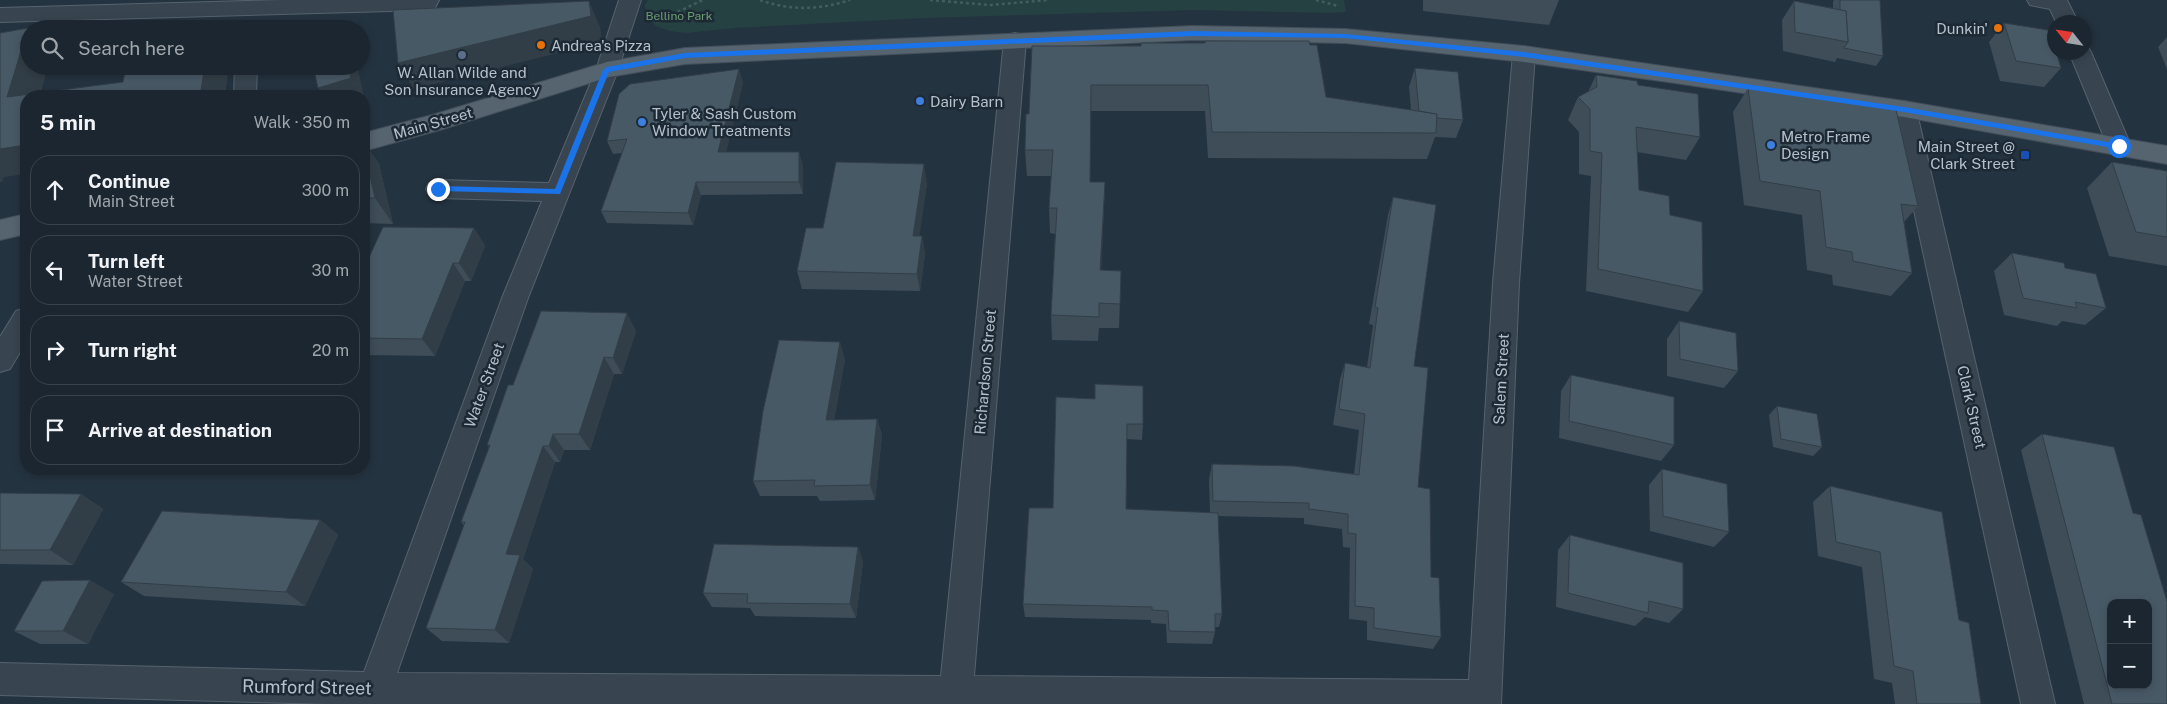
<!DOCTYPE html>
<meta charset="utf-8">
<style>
:root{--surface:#1b2630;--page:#242e38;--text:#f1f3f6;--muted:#a0a5ab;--line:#39434c}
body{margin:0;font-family:"Public Sans",sans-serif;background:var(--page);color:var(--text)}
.controls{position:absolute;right:15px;bottom:15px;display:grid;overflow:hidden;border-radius:10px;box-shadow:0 2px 8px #0003}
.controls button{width:45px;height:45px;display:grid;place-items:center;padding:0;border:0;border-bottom:1px solid var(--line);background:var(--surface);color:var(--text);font:25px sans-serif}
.compass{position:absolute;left:2047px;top:15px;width:45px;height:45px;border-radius:50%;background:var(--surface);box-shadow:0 2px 8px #0003;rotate:300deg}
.stop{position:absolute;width:15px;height:15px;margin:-11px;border:4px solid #1a73e8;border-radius:50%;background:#fff}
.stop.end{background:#1a73e8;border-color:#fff;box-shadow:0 1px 5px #0008}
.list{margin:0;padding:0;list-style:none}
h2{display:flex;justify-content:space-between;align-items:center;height:65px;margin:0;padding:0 20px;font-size:21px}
h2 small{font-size:16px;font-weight:400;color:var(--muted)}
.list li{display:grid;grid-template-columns:32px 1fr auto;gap:15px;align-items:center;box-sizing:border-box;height:70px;margin:0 10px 10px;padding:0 10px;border:1px solid var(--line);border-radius:20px}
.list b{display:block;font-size:19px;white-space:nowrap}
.list p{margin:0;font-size:16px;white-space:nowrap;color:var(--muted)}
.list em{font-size:16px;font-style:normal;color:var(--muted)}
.icon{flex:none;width:28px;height:28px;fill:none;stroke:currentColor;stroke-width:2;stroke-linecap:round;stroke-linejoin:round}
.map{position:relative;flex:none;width:2167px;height:704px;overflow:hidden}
.search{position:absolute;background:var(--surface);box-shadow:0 2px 8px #0003;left:20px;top:20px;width:350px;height:55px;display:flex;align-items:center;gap:12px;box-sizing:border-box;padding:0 18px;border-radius:28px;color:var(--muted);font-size:19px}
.panel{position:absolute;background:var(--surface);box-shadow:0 2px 8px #0003;left:20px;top:90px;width:350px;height:385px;border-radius:20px}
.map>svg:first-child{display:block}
.green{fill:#264141}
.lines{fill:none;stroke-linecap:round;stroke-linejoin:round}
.minor-casing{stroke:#56636e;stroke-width:2}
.major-casing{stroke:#424e59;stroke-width:2}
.path{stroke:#445d5d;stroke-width:2.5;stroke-dasharray:3 3;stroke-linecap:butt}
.minor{fill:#384550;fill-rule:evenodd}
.major{fill:#566470;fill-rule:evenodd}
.wall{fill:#3e4d58}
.shaded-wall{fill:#323e47}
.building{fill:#485966;stroke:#323e47;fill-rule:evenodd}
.route{fill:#1a73e8}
.food-dot{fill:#e8710a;stroke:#1d2a35;stroke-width:2}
.service-dot{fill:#5c6f8a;stroke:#1d2a35;stroke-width:2}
.shop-dot{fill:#3f7fe0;stroke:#1d2a35;stroke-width:2}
.transit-dot{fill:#1a4fb4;stroke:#1d2a35;stroke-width:2}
.labels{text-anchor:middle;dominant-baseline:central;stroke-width:5;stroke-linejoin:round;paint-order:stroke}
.far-park-label{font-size:12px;fill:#6b9c71;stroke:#1d2a35}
.poi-label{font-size:15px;fill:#b5c0cb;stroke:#1d2a35;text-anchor:start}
.street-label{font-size:15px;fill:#b5c0cb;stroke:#1d2a35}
.near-street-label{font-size:18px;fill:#b5c0cb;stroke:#1d2a35}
</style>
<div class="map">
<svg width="2167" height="704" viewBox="0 0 2167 704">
<rect width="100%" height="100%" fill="#243340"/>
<!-- green -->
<polygon class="green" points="648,0 1344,0 1346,12 1330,13 1196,10 924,18 734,28 687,33 669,31 656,26 646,16 645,5"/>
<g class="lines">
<defs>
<g id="minor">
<polygon points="281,0 439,0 435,8 427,10 0,22 0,8"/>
<polygon points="619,0 641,0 618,70 528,298 397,673 941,676 1004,40 1007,35 1015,33 1023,35 1026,40 974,676 1469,680 1493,283 1513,54 1516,49 1524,46 1532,49 1535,54 1519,283 1501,704 329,704 0,695 0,663 364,672 502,298 542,201 438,198 429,195 426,189 429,183 438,180 549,183 596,70"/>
<polygon points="2027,0 2067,0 2078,22 2056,22 2050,9 2030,5"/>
<polygon points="2084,46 2088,47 2091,52 2131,146 2128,152 2119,155 2110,152 2069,52 2084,52"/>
<polygon points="235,66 257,66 256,96 234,96"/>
<polygon points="1904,101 1912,103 1916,109 2055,704 2021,704 1892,109 1896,103"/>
<polygon points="26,308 26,342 10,369 0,372 0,337 16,311"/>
</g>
<g id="major">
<polygon points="1193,26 1345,29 1524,46 1904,101 2167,146 2167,164 1904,117 1675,83 1524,62 1345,43 1193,40 685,64 609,77 443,129 364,151 364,133 432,115 607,62 685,48"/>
<polygon points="26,214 26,234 0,240 0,220"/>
</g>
</defs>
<!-- minor casing -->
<use href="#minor" class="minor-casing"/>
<!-- major casing -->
<use href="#major" class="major-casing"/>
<!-- path -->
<g class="path">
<path d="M760 0C791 11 819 10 850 0"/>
<polyline points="930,0 991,5 1048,0"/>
<polyline points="1316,0 1338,6"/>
<polyline points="656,22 703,0"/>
</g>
<!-- minor -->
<use href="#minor" class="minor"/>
<!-- major -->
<use href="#major" class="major"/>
</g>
<!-- wall -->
<g class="wall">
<polygon points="1423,0 1559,0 1549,25 1423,11"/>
<polygon points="1834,0 1880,0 1883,56 1876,66 1837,58 1835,62 1783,51 1782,20 1794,1 1833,8 1833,2"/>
<polygon points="2004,23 2061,68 2044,87 2000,81 1989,42"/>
<polygon points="2167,37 2167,69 2158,47"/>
<polygon points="1310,45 1326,97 1411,110 1409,87 1415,68 1463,120 1456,138 1435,137 1427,159 1208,158 1205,111 1090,111 1090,182 1105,182 1101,270 1121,271 1119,328 1099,328 1098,341 1052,340 1051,315 1055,234 1050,233 1049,208 1051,176 1027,176 1025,150 1029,114 1032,46"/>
<polygon points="1596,75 1638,85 1700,137 1686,160 1637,152 1639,190 1670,215 1703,291 1688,312 1586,291 1591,176 1579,174 1579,132 1568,120 1578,97 1588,92"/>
<polygon points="743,82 726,152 803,165 803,194 701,195 693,225 607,223 601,211 622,153 613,154 607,141"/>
<polygon points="1748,88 1918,206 1904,222 1912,273 1891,296 1833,285 1832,275 1807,270 1802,215 1744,205 1733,112"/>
<polygon points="364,142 379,164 393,224 364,223"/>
<polygon points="2112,162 2167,171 2167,266 2109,256 2087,188"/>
<polygon points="927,183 919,236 922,236 925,254 920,291 802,289 797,271 823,228"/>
<polygon points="1393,197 1414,366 1418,487 1431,577 1441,637 1433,649 1367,640 1367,621 1349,619 1350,548 1343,547 1342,529 1304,524 1304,518 1218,516 1222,614 1219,627 1215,627 1215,632 1212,644 1167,643 1166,624 1151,623 1151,620 1025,617 1023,604 1053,508 1056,397 1143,424 1142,440 1127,439 1126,509 1210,513 1209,479 1212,464 1354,474 1359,430 1333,425 1340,379 1345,363 1367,367 1373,325 1369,324 1388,215"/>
<polygon points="474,228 485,246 471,281 465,281 435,356 364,355 364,268"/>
<polygon points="2012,253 2065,268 2106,308 2085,325 2062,321 2057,326 2004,315 1994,271"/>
<polygon points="1679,321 1738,371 1724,388 1667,376 1667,339"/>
<polygon points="636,331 622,374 614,374 590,450 564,450 560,462 555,462 523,559 533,569 509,643 442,641 426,628 464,525 461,522 489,447 487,445 513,385"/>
<polygon points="845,359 834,420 877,419 882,435 875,500 820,501 817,496 760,496 753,481"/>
<polygon points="1571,375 1674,445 1661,461 1559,438 1561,391"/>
<polygon points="1777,406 1822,447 1813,456 1773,447 1769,415"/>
<polygon points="2042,434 2133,513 2167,704 2084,704 2021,450"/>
<polygon points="1662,469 1729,532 1714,547 1650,531 1649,485"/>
<polygon points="1830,486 1959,620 1981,704 1895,704 1892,683 1874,679 1862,567 1818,556 1813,502"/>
<polygon points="0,493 81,494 103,509 73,565 0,564"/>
<polygon points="320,520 338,535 305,606 144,596 121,582"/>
<polygon points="1570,535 1683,609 1669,623 1645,617 1635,626 1556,607 1558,550"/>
<polygon points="858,547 863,562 856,618 755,616 750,608 712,607 703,593"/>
<polygon points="114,594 88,644 40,644 14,631"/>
</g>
<!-- shaded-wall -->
<g class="shaded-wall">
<polygon points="589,1 600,27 602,42 414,89 398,63"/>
<polygon points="212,23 216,29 211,29"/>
<polygon points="28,28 29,29 29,66 48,66 40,96 7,97"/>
<polygon points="205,66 229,66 225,96 200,96"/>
<polygon points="348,66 357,66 364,96 324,96 318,88"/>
<polygon points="739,69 743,82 723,165 718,152"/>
<polygon points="364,142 379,164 393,224 375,198 364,149"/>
<polygon points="26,145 26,174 4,177 2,182 0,182 0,149"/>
<polygon points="799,152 803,165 803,194 799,182"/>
<polygon points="924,164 927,183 917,254 913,236"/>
<polygon points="696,182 701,195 693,225 688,213"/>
<polygon points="1105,182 1104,208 1100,295 1100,270"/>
<polygon points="474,228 485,246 471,281 459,263"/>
<polygon points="922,236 925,254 920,291 917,274"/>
<polygon points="453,263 465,281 435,356 422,339"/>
<polygon points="627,313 636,331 622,374 613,358"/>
<polygon points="840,342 845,359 831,436 826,420"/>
<polygon points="604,357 614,374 590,450 579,434"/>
<polygon points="877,419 882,435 875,500 870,485"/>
<polygon points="553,434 564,450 560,462 549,446"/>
<polygon points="543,446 555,462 523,559 533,569 509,643 495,630 506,554"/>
<polygon points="81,494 103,509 73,565 50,550"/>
<polygon points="320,520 338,535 305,606 286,592"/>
<polygon points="858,547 863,562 856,618 850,604"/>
<polygon points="90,580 114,594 88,644 63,631"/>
</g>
<!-- building -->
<g class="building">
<polygon points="1840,0 1880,0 1883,56 1844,48 1848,42 1846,11 1840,10"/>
<polygon points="589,1 591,16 398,63 393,10"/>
<polygon points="1794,1 1846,11 1848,42 1795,32"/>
<polygon points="212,23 211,29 184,29"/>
<polygon points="2004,23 2048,30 2054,49 2054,52 2056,52 2061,68 2016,61"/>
<polygon points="28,28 7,97 123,82 126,66 205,66 200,96 26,96 26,145 0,149 0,33"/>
<polygon points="1205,41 1309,41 1310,45 1317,45 1326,97 1437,114 1436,133 1212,132 1208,85 1091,85 1090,182 1105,182 1100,270 1121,271 1120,304 1099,303 1099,317 1051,315 1057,208 1049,208 1053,150 1025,150 1026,114 1029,114 1032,46 1141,46 1141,43 1205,43"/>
<polygon points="313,66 348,66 351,78 318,88"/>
<polygon points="1415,68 1458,72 1463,120 1437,118 1437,114 1419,111"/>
<polygon points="739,69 718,152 799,152 799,182 696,182 688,213 601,211 627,139 607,141 619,94 630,84"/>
<polygon points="1596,75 1637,81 1638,85 1698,94 1700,137 1636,127 1639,190 1669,196 1670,215 1702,222 1703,291 1598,269 1602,153 1590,151 1590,109 1578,97 1597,87"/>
<polygon points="1748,88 1896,110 1918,206 1901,204 1912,273 1853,261 1852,252 1826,247 1820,191 1760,181"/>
<polygon points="364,149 375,198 364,198"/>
<polygon points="836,162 924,164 913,236 922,236 917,274 797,271 806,228 823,228"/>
<polygon points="2112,162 2167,171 2167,237 2136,232"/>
<polygon points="1393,197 1436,205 1414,366 1428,368 1418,487 1430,489 1431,577 1439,578 1441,637 1374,628 1374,608 1355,606 1356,534 1348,533 1348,514 1309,509 1309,503 1213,501 1212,464 1294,466 1359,475 1365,414 1339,409 1345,363 1370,368 1378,308 1375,307"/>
<polygon points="383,227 474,228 459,263 453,263 422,339 364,338 364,268"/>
<polygon points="2012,253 2064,263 2065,268 2096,274 2106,308 2075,302 2077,308 2023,298"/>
<polygon points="541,311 627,313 613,358 604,357 579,434 553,434 549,446 543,446 506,554 520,555 495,630 426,628 465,522 461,522 490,445 487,445 508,385 513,385"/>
<polygon points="1679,321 1736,333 1738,371 1680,359"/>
<polygon points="779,340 840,342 826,420 877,419 870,485 814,486 815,480 753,481 763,411"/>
<polygon points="1571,375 1674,397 1674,445 1569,421"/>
<polygon points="1095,384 1143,386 1143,424 1127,424 1126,509 1218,513 1222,614 1215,614 1215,632 1169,631 1168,611 1152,610 1152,607 1023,604 1029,508 1053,508 1056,397 1095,399"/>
<polygon points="1777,406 1817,414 1822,447 1781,439"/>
<path d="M2042 434 2114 447 2133 513 2141 515 2167 601V704H2112ZM2111 603H2148V685H2111Z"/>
<polygon points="1662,469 1727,484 1729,532 1663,516"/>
<polygon points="1830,486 1942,512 1959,620 1969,623 1981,704 1917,704 1913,671 1894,666 1880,552 1836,542"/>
<polygon points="0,493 81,494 50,550 0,550"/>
<polygon points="162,511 320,520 286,592 121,582"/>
<polygon points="1570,535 1683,563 1683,609 1649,601 1648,613 1568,593"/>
<polygon points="714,544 858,547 850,604 747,603 748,594 703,593"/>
<polygon points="90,580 63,631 14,631 42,581"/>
</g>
<!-- route -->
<polygon class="route" points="1193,31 1345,34 1524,52 1904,107 2119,144 2123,146 2119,149 1904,112 1524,57 1345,38 1193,36 685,58 609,72 560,194 438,191 435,189 438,186 555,189 603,70 607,67 685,53"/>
<!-- markers -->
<g class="food-dot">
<circle cx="1998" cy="28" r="5"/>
<circle cx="541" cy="45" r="5"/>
</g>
<circle class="service-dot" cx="462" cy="55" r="5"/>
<g class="shop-dot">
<circle cx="920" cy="101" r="5"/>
<circle cx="642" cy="122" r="5"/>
<circle cx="1771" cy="145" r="5"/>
</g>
<rect class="transit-dot" x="2020" y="150" width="10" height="10" rx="2.5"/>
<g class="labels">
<!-- far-park labels -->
<g class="far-park-label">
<text x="679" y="16">Bellino Park</text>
</g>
<!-- poi labels -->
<g class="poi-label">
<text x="1988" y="28" text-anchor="end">Dunkin'</text>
<text x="551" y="45">Andrea's Pizza</text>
<text x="462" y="72" text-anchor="middle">W. Allan Wilde and<tspan x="462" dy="17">Son Insurance Agency</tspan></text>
<text x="930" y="101">Dairy Barn</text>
<text x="652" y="113">Tyler &amp; Sash Custom<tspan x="652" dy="17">Window Treatments</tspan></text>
<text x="1781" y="136">Metro Frame<tspan x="1781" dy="17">Design</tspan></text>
<text x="2015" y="146" text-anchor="end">Main Street @<tspan x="2015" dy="17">Clark Street</tspan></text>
</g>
<!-- street labels -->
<g class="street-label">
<text transform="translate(433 123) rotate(-16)">Main Street</text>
<text transform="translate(985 372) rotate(-85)">Richardson Street</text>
<text transform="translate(1501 379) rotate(-87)">Salem Street</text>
<text transform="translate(484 385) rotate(-70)">Water Street</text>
<text transform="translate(1972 407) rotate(77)">Clark Street</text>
</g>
<!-- near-street labels -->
<g class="near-street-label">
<text transform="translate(307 687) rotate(1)">Rumford Street</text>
</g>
</g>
</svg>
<div class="controls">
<button>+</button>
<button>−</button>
</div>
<svg class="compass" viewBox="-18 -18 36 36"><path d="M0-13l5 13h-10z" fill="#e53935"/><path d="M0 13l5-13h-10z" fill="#a0a5ab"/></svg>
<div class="stop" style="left:2119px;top:146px"></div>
<div class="stop end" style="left:438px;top:189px"></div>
<div class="search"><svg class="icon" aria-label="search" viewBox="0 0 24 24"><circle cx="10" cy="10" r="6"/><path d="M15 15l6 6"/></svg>Search here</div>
<section class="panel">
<h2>5 min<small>Walk · 350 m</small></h2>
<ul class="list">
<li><svg class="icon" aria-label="ahead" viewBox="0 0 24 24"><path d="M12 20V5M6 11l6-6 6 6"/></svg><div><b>Continue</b><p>Main Street</p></div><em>300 m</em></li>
<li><svg class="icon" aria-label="left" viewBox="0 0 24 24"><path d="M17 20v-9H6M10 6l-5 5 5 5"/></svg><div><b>Turn left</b><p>Water Street</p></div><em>30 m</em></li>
<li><svg class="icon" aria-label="right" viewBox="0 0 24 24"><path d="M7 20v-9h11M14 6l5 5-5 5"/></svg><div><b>Turn right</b></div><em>20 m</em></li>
<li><svg class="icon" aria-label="arrive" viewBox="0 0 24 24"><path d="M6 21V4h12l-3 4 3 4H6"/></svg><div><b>Arrive at destination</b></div></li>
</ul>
</section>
</div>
